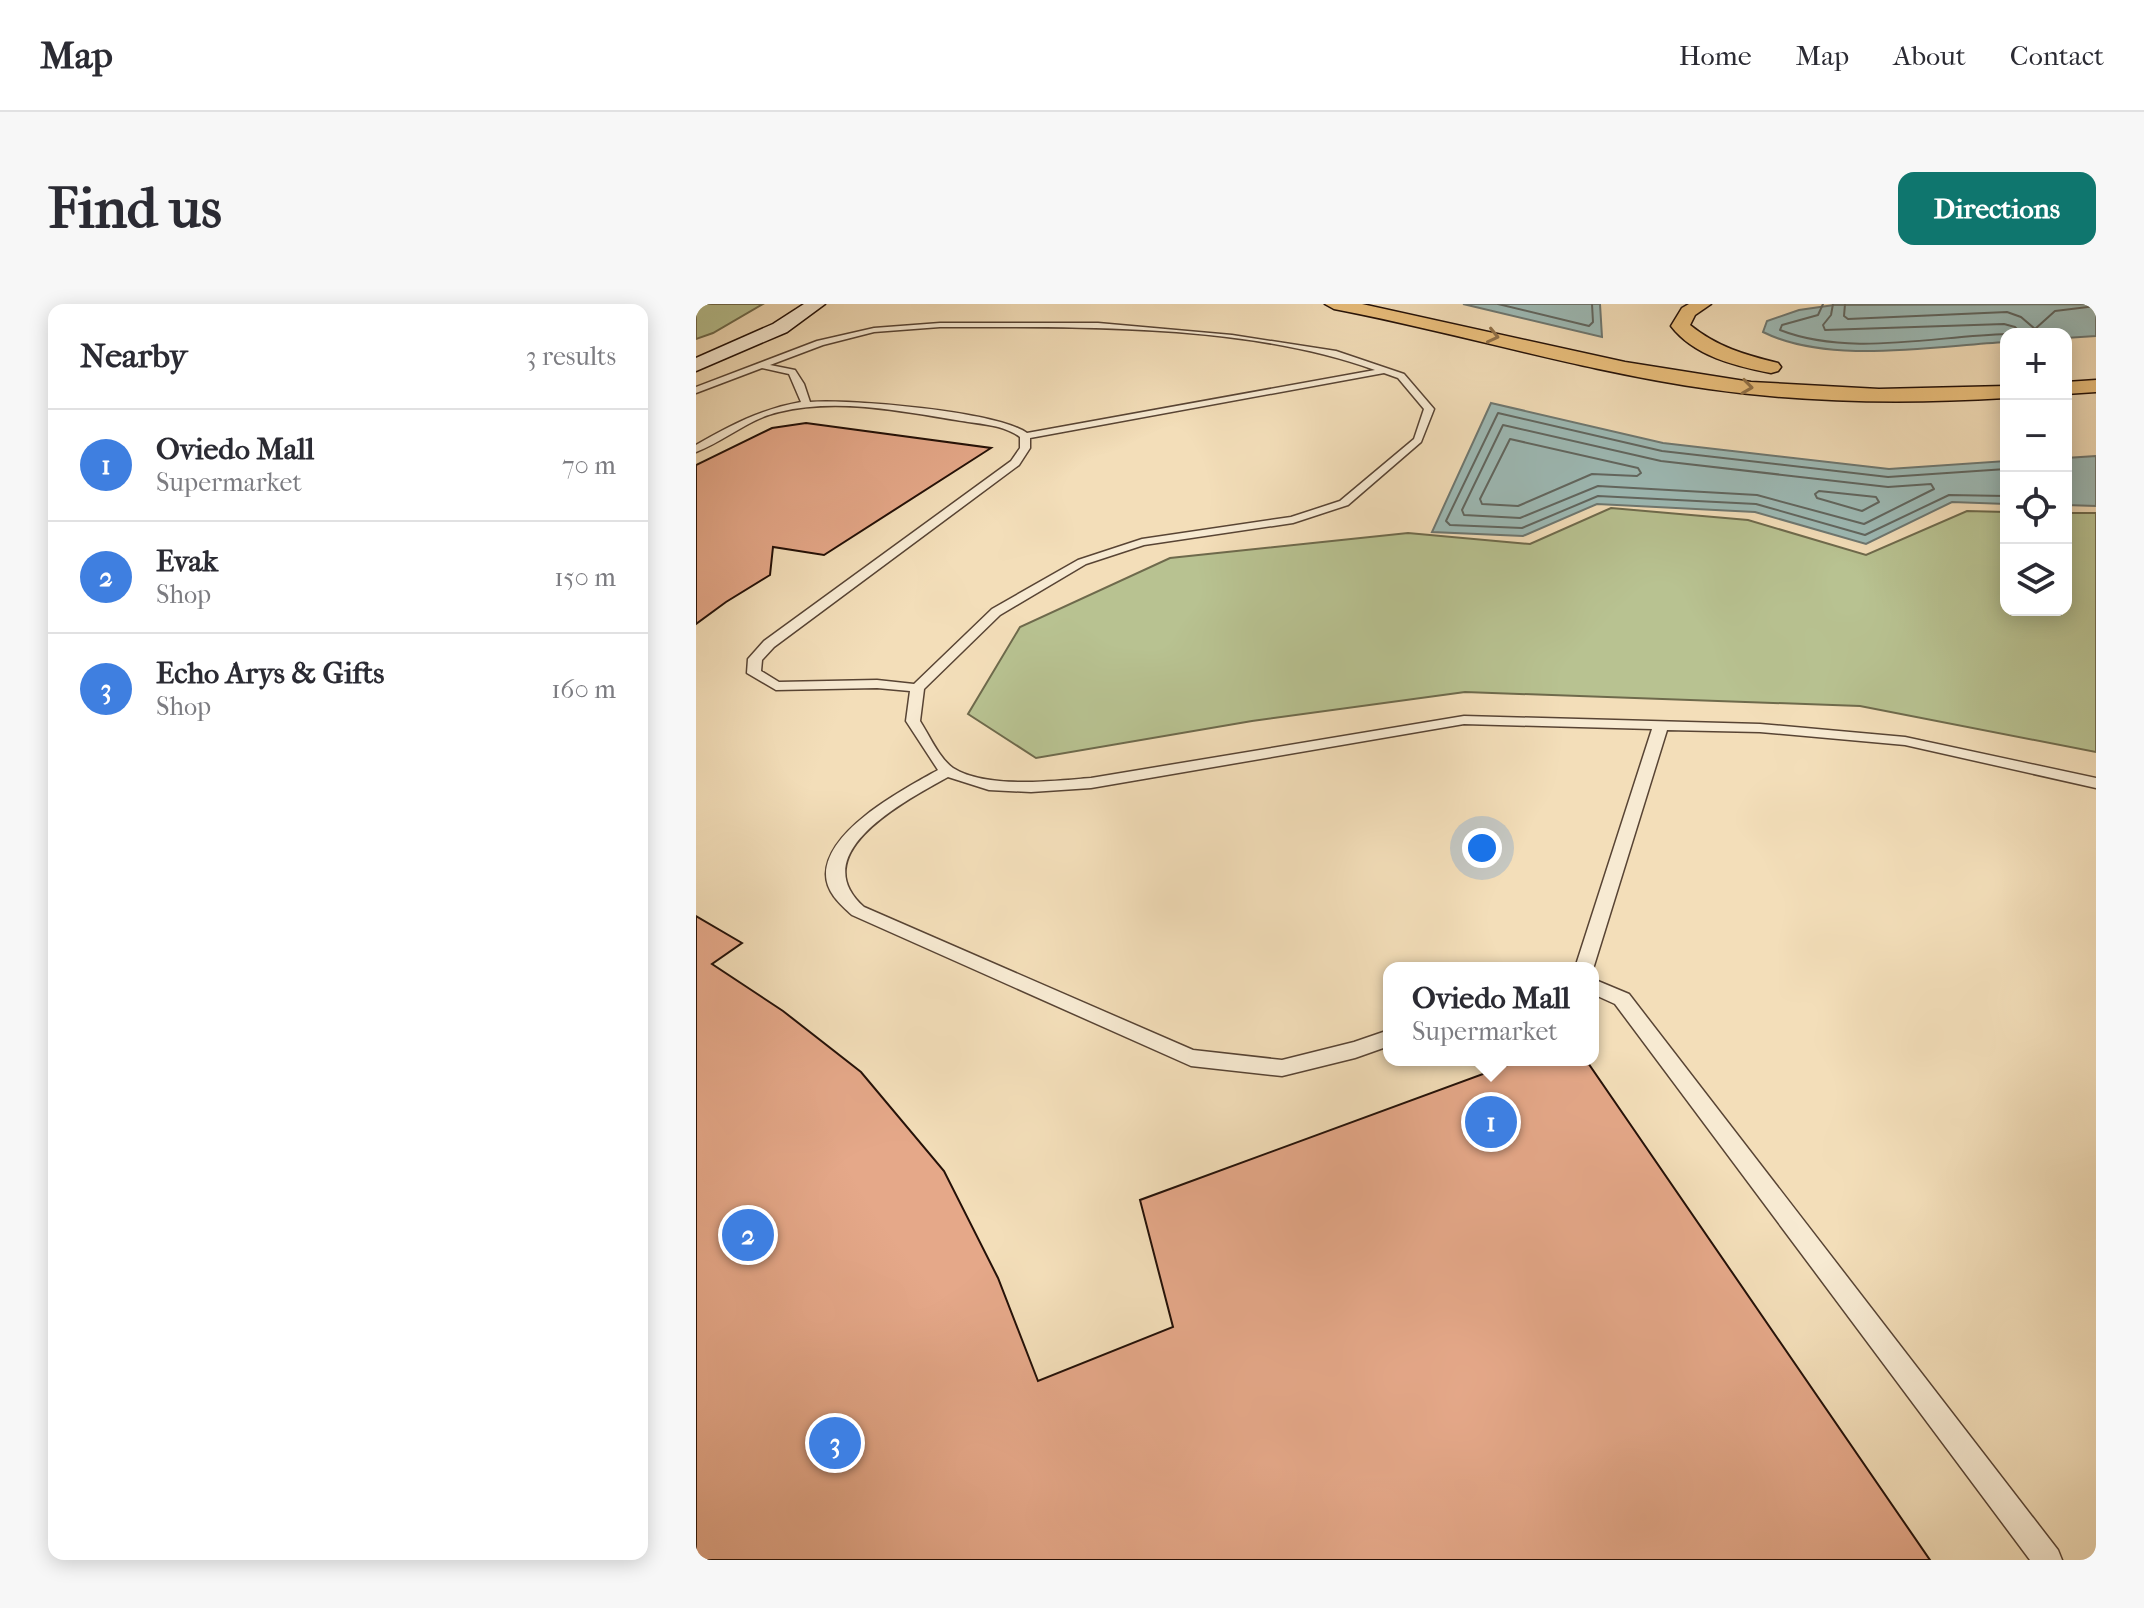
<!DOCTYPE html>
<meta charset="utf-8">
<style>
:root{--surface:#fff;--page:#f7f7f7;--text:#2b2b33;--muted:#7c7c81;--line:#e1e1e2;--accent:#0f766e}
body{margin:0;font-family:"IM FELL French Canon",serif;background:var(--page);color:var(--text)}
.controls{position:absolute;right:24px;top:24px;display:grid;overflow:hidden;border-radius:16px;box-shadow:0 4px 20px #0003}
.controls button{width:72px;height:72px;display:grid;place-items:center;padding:0;border:0;border-bottom:2px solid var(--line);background:var(--surface);color:var(--text);font:40px sans-serif}
.you{position:absolute;left:786px;top:544px;width:28px;height:28px;margin:-20px;border:6px solid #fff;border-radius:50%;background:#1a73e8;box-shadow:0 0 0 12px #1a73e833}
.badge{display:grid;place-items:center;width:52px;height:52px;border-radius:50%;background:var(--accent);color:#fff;font-size:26px;font-weight:700}
.pin{position:absolute;translate:-50% -50%;border:4px solid #fff;box-shadow:0 2px 8px #0006}
.popup{position:absolute;left:687px;top:658px;width:216px;height:104px;box-sizing:border-box;display:grid;place-content:center;border-radius:16px;background:var(--surface);filter:drop-shadow(0 2px 6px #0005);font-size:26px;white-space:nowrap;color:var(--muted)}
.popup b{font-size:30px;color:var(--text)}
.popup::after{content:'';position:absolute;left:50%;top:100%;margin-left:-16px;border:16px solid transparent;border-top-color:var(--surface)}
.list{margin:0;padding:0;list-style:none}
h2{display:flex;justify-content:space-between;align-items:center;height:104px;margin:0;padding:0 32px;font-size:34px}
h2 small{font-size:26px;font-weight:400;color:var(--muted)}
.list li{display:grid;grid-template-columns:52px 1fr auto;gap:24px;align-items:center;box-sizing:border-box;height:112px;padding:0 32px;border-top:2px solid var(--line)}
.list b{display:block;font-size:30px;white-space:nowrap}
.list p{margin:0;font-size:26px;white-space:nowrap;color:var(--muted)}
.list em{font-size:26px;font-style:normal;color:var(--muted)}
.icon{flex:none;width:44px;height:44px;fill:none;stroke:currentColor;stroke-width:2;stroke-linecap:round;stroke-linejoin:round}
.map{position:relative;flex:none;width:1400px;height:1256px;overflow:hidden;border-radius:16px}
header{display:flex;align-items:center;gap:48px;box-sizing:border-box;height:112px;padding:0 40px;background:var(--surface);border-bottom:2px solid var(--line)}
header strong{font-size:38px}
nav{display:flex;gap:44px;margin-inline-start:auto;font-size:28px}
.intro{display:flex;align-items:center;justify-content:space-between;box-sizing:border-box;height:192px;padding:0 48px}
h1{margin:0;font-size:56px}
.button{padding:20px 36px;border-radius:16px;background:var(--accent);color:#fff;font-size:28px;font-weight:700}
main{display:flex;gap:48px;padding:0 48px}
aside{flex:1;background:var(--surface);border-radius:16px;box-shadow:0 4px 20px #0003}
.map>svg:first-child{display:block}
.green{fill:#b8c291;stroke:#6e6a4c;stroke-width:2}
.water{fill:#9dbbb7;stroke:#6d7771;stroke-width:2}
.lines{fill:none;stroke-linecap:round;stroke-linejoin:round}
.shore{stroke:#606660;stroke-width:2}
.building{fill:#e5a889;stroke:#241108;stroke-width:2}
.lane-casing{stroke:#584434;stroke-width:3}
.secondary-casing{stroke:#241108;stroke-width:3}
.highway-casing{stroke:#241108;stroke-width:3}
.lane{fill:#f7ead2;fill-rule:evenodd}
.secondary{fill:#f7ead2;fill-rule:evenodd}
.highway{fill:#eabf7c;fill-rule:evenodd}
.oneway{stroke:#917148}
</style>
<header>
<strong>Map</strong>
<nav><a>Home</a><a>Map</a><a>About</a><a>Contact</a></nav>
</header>
<div class="intro"><h1>Find us</h1><a class="button">Directions</a></div>
<main>
<aside>
<h2>Nearby<small>3 results</small></h2>
<ul class="list">
<li><span class="badge" style="background:#3f7fe0">1</span><div><b>Oviedo Mall</b><p>Supermarket</p></div><em>70 m</em></li>
<li><span class="badge" style="background:#3f7fe0">2</span><div><b>Evak</b><p>Shop</p></div><em>150 m</em></li>
<li><span class="badge" style="background:#3f7fe0">3</span><div><b>Echo Arys &amp; Gifts</b><p>Shop</p></div><em>160 m</em></li>
</ul>
</aside>
<div class="map">
<svg width="1400" height="1256" viewBox="0 0 1400 1256">
<rect width="100%" height="100%" fill="#f3deb9"/>
<filter id="stains"><feTurbulence type="fractalNoise" baseFrequency=".0025" numOctaves="4"/><feColorMatrix values="0 0 0 0 .2 0 0 0 0 .09 0 0 0 0 .02 0 0 0 .5 -.17"/></filter>
<radialGradient id="worn" r=".72"><stop offset=".6" stop-color="#630" stop-opacity="0"/><stop offset="1" stop-color="#630" stop-opacity=".3"/></radialGradient>
<!-- green -->
<g class="green">
<polygon points="0,0 67,0 17,29 0,35"/>
<polygon points="915,204 1052,216 1170,251 1271,207 1310,208 1310,306 1370,306 1370,209 1400,209 1400,448 1164,402 769,388 556,417 340,454 272,410 324,323 474,254 712,229 834,240"/>
</g>
<!-- water -->
<g class="water">
<polygon points="767,0 904,0 906,33"/>
<path d="M1400 0V32L1370 34V30H1310V38C1237 42 1133 61 1067 28L1071 17 1103 6 1138 1Z"/>
<polygon points="795,99 967,139 1193,165 1310,157 1310,200 1256,198 1170,240 1059,208 901,200 827,232 736,228"/>
<polygon points="1400,152 1400,202 1370,201 1370,154"/>
</g>
<g class="lines">
<!-- shore -->
<g class="shore">
<polyline points="802,0 893,22 897,18 896,0"/>
<path d="M1127 0 1122 11 1086 21 1084 26C1153 53 1238 32 1311 30"/>
<polyline points="1137,0 1135,11 1127,21 1129,26 1308,20 1319,23 1326,30"/>
<polyline points="1149,0 1148,12 1152,15 1311,8 1325,13 1339,25 1359,7 1400,2"/>
<polygon points="807,121 965,157 1192,183 1235,180 1238,185 1168,220 1061,191 902,182 824,214 768,211 766,206"/>
<polygon points="814,135 942,164 945,169 941,172 896,170 822,202 786,200 784,195"/>
<polyline points="1310,165 1192,173 966,147 802,109 750,217 754,221 826,224 902,192 1060,200 1169,231 1253,191 1310,192"/>
<polygon points="1123,187 1180,193 1183,198 1166,207 1121,194 1119,190"/>
</g>
</g>
<!-- building -->
<g class="building">
<polygon points="110,119 295,144 128,251 77,243 74,271 30,298 0,320 0,161 76,124"/>
<polygon points="0,612 46,639 16,660 87,707 165,768 248,867 302,974 342,1077 477,1023 444,896 825,756 890,756 1234,1256 0,1256"/>
</g>
<g class="lines">
<defs>
<g id="lane">
<path d="M244 19H402L536 31 640 47 708 70 738 105 725 138 652 201 597 219 448 241 390 260 304 311 228 385 224 417C233 431 243 454 257 464 290 485 357 477 395 474L768 412 1064 420 1209 433 1400 474V484L1209 441 1064 428 971 426 897 665 879 664 956 425 768 420 395 484 335 488 293 486 252 473C211 496 107 549 168 603L497 746 586 756 658 738 693 726V742L659 754 586 772 495 762 156 611C144 600 130 588 130 570 131 525 208 485 242 466L210 417 214 387 181 384 80 386 51 369 52 355 68 337 315 157 324 144V133C306 120 282 120 260 116 202 107 141 94 83 108 52 115 29 137 0 148V141C35 121 65 105 105 98L93 70 66 64 0 89V83L121 37 178 24ZM244 23C381 23 549 19 679 66L331 129C300 107 155 95 114 98L108 80 99 66 74 61 127 41 178 28ZM688 69 702 74 728 105 718 135 644 197 595 213 446 235 382 256 296 305 218 380 181 376 83 378 65 367 66 356 78 343 323 161 334 144V134Z"/>
<polygon points="897,675 933,690 1362,1246 1366,1256 1334,1256 919,700 897,690"/>
</g>
<polygon id="secondary" points="108,0 129,0 91,28 0,67 0,54 77,20"/>
<g id="highway">
<path d="M629 0H666L929 58 1055 78 1183 85 1310 82V94C1211 100 1111 99 1013 85 886 67 763 29 638 5Z"/>
<path d="M993 0H1015L999 11 994 21C1021 43 1049 51 1082 59L1085 63 1082 67 1075 69C1039 62 998 52 975 22L986 4Z"/>
<polygon points="1400,76 1400,88 1370,90 1370,78"/>
</g>
</defs>
<!-- lane casing -->
<use href="#lane" class="lane-casing"/>
<!-- secondary casing -->
<use href="#secondary" class="secondary-casing"/>
<!-- highway casing -->
<use href="#highway" class="highway-casing"/>
<!-- lane -->
<use href="#lane" class="lane"/>
<!-- secondary -->
<use href="#secondary" class="secondary"/>
<!-- highway -->
<use href="#highway" class="highway"/>
</g>
<!-- one-way arrows -->
<defs><path id="oneway-chevron" d="M-2-3.5L2.5 0L-2 3.5" fill="none" stroke-width="1.6" stroke-linecap="round" stroke-linejoin="round" transform="scale(2)"/></defs>
<g class="oneway">
<use href="#oneway-chevron" transform="translate(797 32) rotate(13)"/>
<use href="#oneway-chevron" transform="translate(1051 83) rotate(8)"/>
</g>
<rect width="100%" height="100%" filter="url(#stains)"/>
<rect width="100%" height="100%" fill="url(#worn)"/>
</svg>
<div class="controls">
<button>+</button>
<button>−</button>
<button><svg class="icon" aria-label="locate" viewBox="0 0 24 24"><circle cx="12" cy="12" r="6"/><path d="M12 2v4M12 18v4M2 12h4M18 12h4"/></svg></button>
<button><svg class="icon" aria-label="layers" viewBox="0 0 24 24"><path d="M12 4l9 5-9 5-9-5zM3 14l9 5 9-5"/></svg></button>
</div>
<div class="you"></div>
<div class="pin badge" style="left:795px;top:818px;background:#3f7fe0">1</div>
<div class="popup"><b>Oviedo Mall</b>Supermarket</div>
<div class="pin badge" style="left:52px;top:931px;background:#3f7fe0">2</div>
<div class="pin badge" style="left:139px;top:1139px;background:#3f7fe0">3</div>
</div>
</main>
